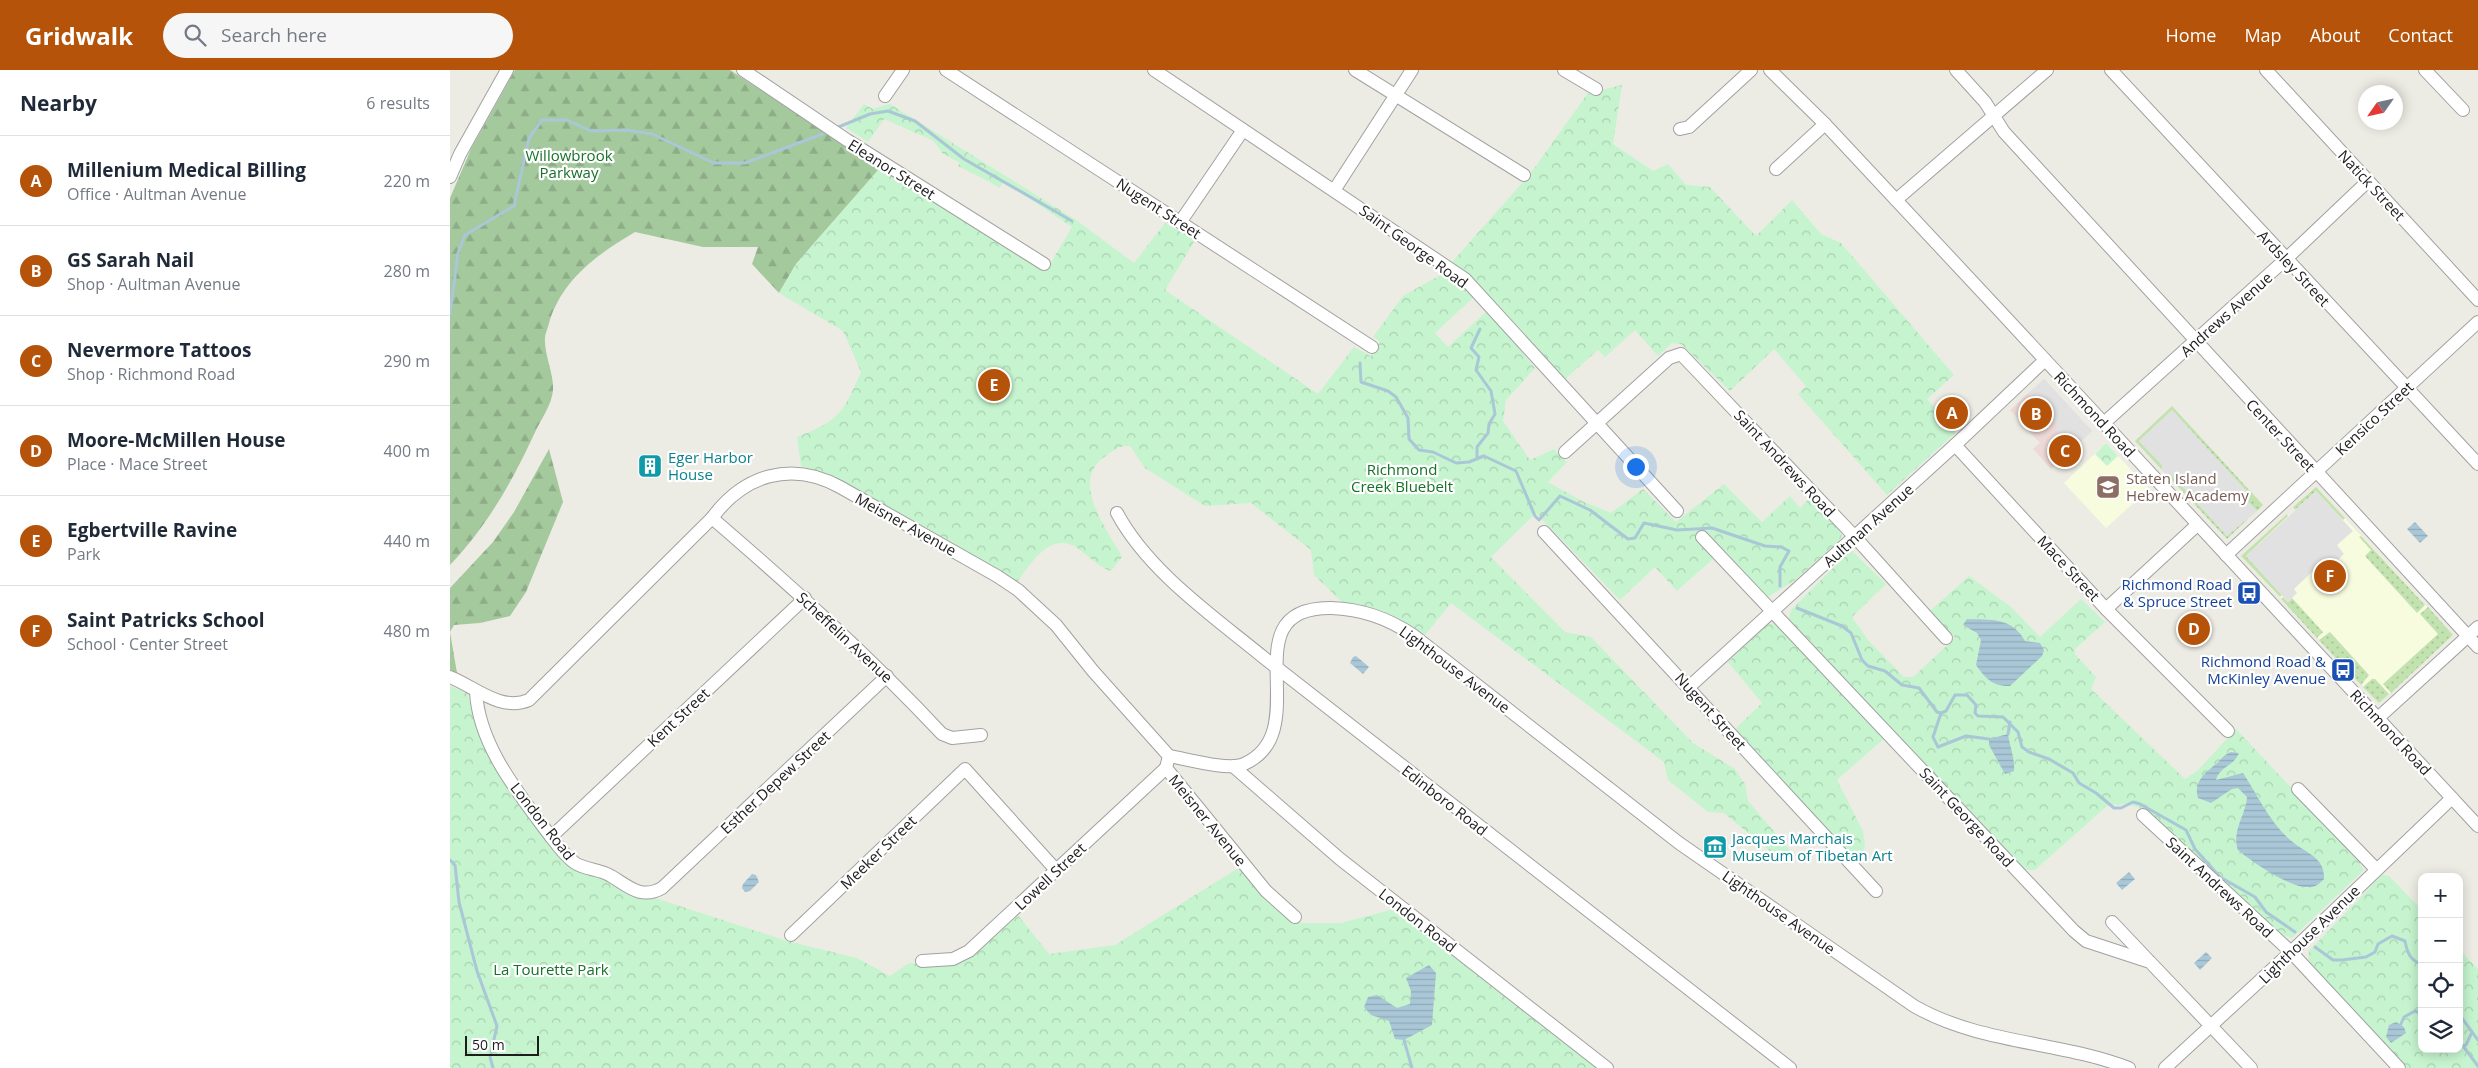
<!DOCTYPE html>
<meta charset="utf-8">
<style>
:root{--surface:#fff;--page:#f6f6f7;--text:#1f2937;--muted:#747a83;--line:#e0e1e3;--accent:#b45309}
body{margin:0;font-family:"Open Sans",sans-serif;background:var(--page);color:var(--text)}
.controls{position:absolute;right:15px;bottom:15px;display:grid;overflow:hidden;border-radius:10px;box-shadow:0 2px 12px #0003}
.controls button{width:45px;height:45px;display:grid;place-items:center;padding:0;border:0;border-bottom:1px solid var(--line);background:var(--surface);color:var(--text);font:25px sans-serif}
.compass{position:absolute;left:1908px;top:15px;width:45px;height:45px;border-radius:50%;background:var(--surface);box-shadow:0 2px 12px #0003;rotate:236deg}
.scale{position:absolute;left:15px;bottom:12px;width:74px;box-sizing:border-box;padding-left:5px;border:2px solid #1d1d1d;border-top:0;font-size:14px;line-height:18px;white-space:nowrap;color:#1d1d1d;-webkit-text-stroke:4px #fff;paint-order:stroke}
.you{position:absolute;left:1185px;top:396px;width:18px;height:18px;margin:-12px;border:4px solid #fff;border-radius:50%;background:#1a73e8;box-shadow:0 0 0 8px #1a73e833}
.badge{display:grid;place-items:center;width:32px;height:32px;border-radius:50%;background:var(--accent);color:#fff;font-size:16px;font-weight:700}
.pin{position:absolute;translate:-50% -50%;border:2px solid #fff;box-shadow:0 1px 5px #0006}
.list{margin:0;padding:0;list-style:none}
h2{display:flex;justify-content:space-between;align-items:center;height:65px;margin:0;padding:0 20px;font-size:21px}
h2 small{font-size:16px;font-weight:400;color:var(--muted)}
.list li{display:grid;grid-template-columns:32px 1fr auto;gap:15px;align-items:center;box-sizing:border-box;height:90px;padding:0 20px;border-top:1px solid var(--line)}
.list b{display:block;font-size:19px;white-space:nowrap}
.list p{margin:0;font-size:16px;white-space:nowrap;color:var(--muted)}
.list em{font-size:16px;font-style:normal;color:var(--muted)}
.icon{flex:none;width:28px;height:28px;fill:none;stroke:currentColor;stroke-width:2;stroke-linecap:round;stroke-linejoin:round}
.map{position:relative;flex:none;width:2028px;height:998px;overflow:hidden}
header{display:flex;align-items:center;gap:30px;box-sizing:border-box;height:70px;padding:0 25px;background:var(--accent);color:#fff}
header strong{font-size:24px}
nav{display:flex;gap:28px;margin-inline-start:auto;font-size:18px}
.search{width:350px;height:45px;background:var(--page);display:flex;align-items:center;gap:12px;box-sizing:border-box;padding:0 18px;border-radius:28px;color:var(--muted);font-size:19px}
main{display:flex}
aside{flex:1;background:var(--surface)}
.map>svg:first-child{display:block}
.commercial{fill:#edd9d5}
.education{fill:#f8fcdf}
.grass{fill:url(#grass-dots)}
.forest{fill:url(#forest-firs)}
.park{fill:url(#park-crowns)}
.parking{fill:#e1e1e1}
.water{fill:url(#water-rules)}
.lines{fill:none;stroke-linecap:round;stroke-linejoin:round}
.stream{stroke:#a9c7d7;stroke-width:3}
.minor-casing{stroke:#a1a1a1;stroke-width:14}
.minor{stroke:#fff;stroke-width:12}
.labels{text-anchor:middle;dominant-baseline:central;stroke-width:4.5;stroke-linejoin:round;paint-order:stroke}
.park-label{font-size:15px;fill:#167129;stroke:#fff}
.street-label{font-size:15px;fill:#1d1d1d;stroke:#fff}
.culture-label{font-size:15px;fill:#0d838f;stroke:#fff;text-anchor:start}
.education-label{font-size:15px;fill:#785e54;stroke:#fff;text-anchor:start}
.transit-label{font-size:15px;fill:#164399;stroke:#fff;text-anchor:end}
</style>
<header>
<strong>Gridwalk</strong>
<div class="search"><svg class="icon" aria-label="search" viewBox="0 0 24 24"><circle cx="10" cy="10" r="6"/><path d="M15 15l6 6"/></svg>Search here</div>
<nav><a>Home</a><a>Map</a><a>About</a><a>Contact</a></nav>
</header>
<main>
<aside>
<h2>Nearby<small>6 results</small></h2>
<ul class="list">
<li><span class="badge">A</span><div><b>Millenium Medical Billing</b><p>Office · Aultman Avenue</p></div><em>220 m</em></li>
<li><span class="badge">B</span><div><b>GS Sarah Nail</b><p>Shop · Aultman Avenue</p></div><em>280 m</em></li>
<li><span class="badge">C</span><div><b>Nevermore Tattoos</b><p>Shop · Richmond Road</p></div><em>290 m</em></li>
<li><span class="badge">D</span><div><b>Moore-McMillen House</b><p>Place · Mace Street</p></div><em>400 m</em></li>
<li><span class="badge">E</span><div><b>Egbertville Ravine</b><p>Park</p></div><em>440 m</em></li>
<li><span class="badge">F</span><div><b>Saint Patricks School</b><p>School · Center Street</p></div><em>480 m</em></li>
</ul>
</aside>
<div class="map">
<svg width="2028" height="998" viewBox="0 0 2028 998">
<defs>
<pattern id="grass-dots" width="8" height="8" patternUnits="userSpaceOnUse" patternTransform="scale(1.25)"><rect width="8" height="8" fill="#c2e3af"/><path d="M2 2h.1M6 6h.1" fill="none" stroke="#a6c296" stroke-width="1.8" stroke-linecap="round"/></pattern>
<pattern id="forest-firs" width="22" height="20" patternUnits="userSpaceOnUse" patternTransform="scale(1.25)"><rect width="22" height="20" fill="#a4c99d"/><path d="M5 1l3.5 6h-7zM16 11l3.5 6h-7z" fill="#8dac87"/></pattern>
<pattern id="park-crowns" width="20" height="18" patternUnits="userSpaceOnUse" patternTransform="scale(1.25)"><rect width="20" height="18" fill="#c5f4ce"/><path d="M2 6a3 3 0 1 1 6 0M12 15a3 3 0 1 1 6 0" fill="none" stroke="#a9d1b0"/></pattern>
<pattern id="water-rules" width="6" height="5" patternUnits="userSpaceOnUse" patternTransform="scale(1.25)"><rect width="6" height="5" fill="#a9c7d7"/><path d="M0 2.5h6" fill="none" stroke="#91aab8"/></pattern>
</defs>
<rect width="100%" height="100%" fill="#edece4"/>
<!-- commercial -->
<polygon class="commercial" points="1594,309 1642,361 1601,399 1583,379 1590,373 1560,340"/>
<!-- education -->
<g class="education">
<polygon points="1656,373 1699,419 1656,458 1614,413"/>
<polygon points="1866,417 2003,565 1929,633 1791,486 1837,444 1839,446 1845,440 1843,437"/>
</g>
<!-- grass -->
<g class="grass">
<polygon points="1722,336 1813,435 1807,441 1796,430 1800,425 1722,340 1689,371 1712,395 1712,400 1685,371"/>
<polygon points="1720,403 1777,466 1794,449 1798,449 1777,469 1717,405"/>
<polygon points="1866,417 1895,448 1893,450 1866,421 1845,440 1843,437"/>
<polygon points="1837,444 1838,446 1796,486 1832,525 1830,527 1791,486"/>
<polygon points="1911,466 1975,535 1967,543 1915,486 1921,480 1909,467"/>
<polygon points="1833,527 1838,532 1842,528 1873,562 1867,568 1831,529"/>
<polygon points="1978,537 2003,565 1941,623 1933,614 1988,564 1970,544"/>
<polygon points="1880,562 1919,605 1911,615 1869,570"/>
<polygon points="1922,609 1925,609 1939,624 1929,633 1913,617"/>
</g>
<!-- forest -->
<g class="forest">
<path d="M65 0H280L430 98 346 194 329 223 302 194 308 177H253L185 162C148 184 112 209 99 253 98 259 94 265 95 271 95 287 104 304 103 320 102 333 93 347 87 358 64 408 39 454 0 495V128L21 79Z"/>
<polygon points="99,379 113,432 76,522 60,546 30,553 4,555 0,562 7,603 0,600 0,518 43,472 64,442"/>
</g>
<!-- park -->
<g class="park">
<polygon points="1172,15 1163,74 1203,101 1218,94 1236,115 1260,117 1306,166 1342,130 1371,164 1391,173 1504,305 1477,329 1506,362 1437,425 1348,324 1356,316 1324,279 1280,321 1231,274 1222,273 1208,286 1185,260 1155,287 1148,280 1115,309 1045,232 1002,192 1080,104 1138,23"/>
<path d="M414 34 423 39 440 34 626 150 684 193 715 153 745 170 715 220 868 324 904 277 921 286 930 271 923 267 953 226 996 202 1024 227 985 263 998 277 1037 241 1085 298 1056 330 1053 351 1080 390 1104 379 1117 392 1098 412 1132 431 1161 443 1193 419 1226 452 1274 414 1312 452 1340 426 1350 438 1360 428 1389 458 1392 465 1389 471 1345 510 1318 527 1254 461 1246 470 1263 489 1227 521 1205 497 1170 530 1086 443 1041 487 1115 562 1141 567 1243 673 1285 699 1295 714 1298 731 1345 786 1337 795 1274 743 1258 742 1218 710 1214 692 1001 533 975 565 939 544 893 533 864 505 861 480 801 433 755 436 695 398 680 376C668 375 663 381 653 388 620 413 658 460 672 487L661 501C645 496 632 478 619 474 595 467 577 499 566 514 521 482 474 455 424 430 400 418 377 404 351 396L347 367C389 351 393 343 411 302L393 261 329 223 346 194 430 98 596 201 622 157 577 127 553 113 549 118C537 109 522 104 508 96L510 93 492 83 484 71 434 49 418 72 396 58Z"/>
<polygon points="1656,373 1668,386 1657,396 1645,384"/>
<polygon points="1401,480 1436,514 1402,547 1418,570 1454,607 1463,607 1505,568 1480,541 1519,506 1561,537 1590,567 1631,529 1655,552 1625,579 1625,584 1646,607 1641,619 1735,709 1748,700 1786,659 1911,792 1909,794 1914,800 1842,868 1830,864 1695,739 1676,734 1658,735 1585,800 1571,800 1340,554 1339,549 1341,540"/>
<polygon points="1323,553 1328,554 1436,667 1387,710 1413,761 1415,776 1408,796 1283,661 1312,633 1278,592 1317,555"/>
<path d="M0 616 17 623 27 656 112 791C127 805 137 803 155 810 172 817 182 828 202 827L337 871 407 888 440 906 459 893 498 894 567 844 599 884 665 875 790 797 819 833 846 853H891L944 839 1147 998H0Z"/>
<polygon points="1932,805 1939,806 1972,840 1972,979 2009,979 2009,879 2028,899 2028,998 1956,998 1858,892 1859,881"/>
</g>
<!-- parking -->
<g class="parking">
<polygon points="1594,309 1642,361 1623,379 1605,359 1608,356 1578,324"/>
<polygon points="1722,340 1800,425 1796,430 1807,441 1777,466 1720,403 1717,405 1712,400 1712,395 1689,371"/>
<polygon points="1866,421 1903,461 1887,475 1894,484 1886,492 1888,494 1868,508 1862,502 1844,519 1847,523 1838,532 1796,486"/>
</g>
<!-- water -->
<g class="water">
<polygon points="1965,452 1978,466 1970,473 1957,459"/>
<path d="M1517 549C1541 550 1562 547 1575 571L1590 573 1594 580 1592 586 1560 616C1542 616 1536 609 1526 595L1531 570 1527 563 1513 555Z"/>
<polygon points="906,586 919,597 913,604 900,593 903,587"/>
<path d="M1558 664C1560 678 1565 688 1564 701L1555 704 1539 675V669Z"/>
<path d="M1781 682 1789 683C1783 697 1770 696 1766 710L1793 703C1808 726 1822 757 1844 773 1858 784 1875 788 1874 809 1869 814 1865 818 1857 817 1839 817 1802 792 1788 780 1781 761 1796 745 1797 727L1788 718 1782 719 1761 733 1748 728C1743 712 1755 703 1766 694 1772 689 1773 685 1781 682Z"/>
<polygon points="1679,802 1685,809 1672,820 1666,813"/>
<polygon points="302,804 306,805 309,812 300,821 295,822 292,818 293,814"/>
<polygon points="1756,882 1762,888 1750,900 1744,893"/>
<polygon points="979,895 986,903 982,955 954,970 945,969 939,951 921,945 914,937 918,927 927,925 947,938 960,934 961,921 956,908"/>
<polygon points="1946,952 1954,957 1956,963 1941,973 1936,967 1939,955"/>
</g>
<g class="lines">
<!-- stream -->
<g class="stream">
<polyline points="386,58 420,44 438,41 465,51 514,89 622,151"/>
<polyline points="0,244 8,183 15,165 64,136 79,68 92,50 117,50 141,61 176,60 202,64 264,93 295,93 378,62"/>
<polyline points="910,293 911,312 938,321 946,327 958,348 959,369 969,380 983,382 1006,393 1019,392 1034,386 1066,401 1085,446 1089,450 1110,426 1140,440 1178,469 1185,468 1194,453 1227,460 1262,458 1315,476 1331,477 1339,481 1330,497 1330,516"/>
<polyline points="1027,388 1027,377 1038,363 1039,354 1045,344 1041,321 1026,300 1029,287 1021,278 1030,259"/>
<polyline points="1347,538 1392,556 1401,563 1412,590 1418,596 1435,601 1452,615 1469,618 1487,642 1491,643 1496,641 1505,625 1517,625 1526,635 1525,643 1528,646 1553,647 1568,662 1572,677 1579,682 1599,689 1623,703 1629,713 1646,723 1664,738 1671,738 1683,732 1690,734 1736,760 1745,779 1770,807 1805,827 1816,842 1845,862"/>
<polyline points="1491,643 1483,667 1488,677 1516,666 1539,669"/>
<polyline points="1558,664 1560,652"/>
<polyline points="0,790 5,795 9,832 27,901 47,956 40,987 43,998"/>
<path d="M1865 877 1883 890H1892L1916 887 1925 882 1928 874 1942 866 1955 871C1957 882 1960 891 1972 894"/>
<polyline points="2009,944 2028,970"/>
<polyline points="1950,956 1954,947 1965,941 1972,944"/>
<polyline points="954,970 962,998"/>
<polyline points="2009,976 2016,975 2022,962"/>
<polyline points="2013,976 2028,996"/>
</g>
<defs>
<g id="minor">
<polyline points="293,0 397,70 594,194"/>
<polyline points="496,0 922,277"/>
<polyline points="704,0 1015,209 1227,441"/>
<polyline points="905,0 1074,105"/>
<polyline points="1114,0 1146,19"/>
<polyline points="1320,0 1375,54 1547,238 2028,756"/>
<polyline points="1506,0 1535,32 1554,62 2028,577"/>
<polyline points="1661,0 2028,394"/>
<polyline points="1816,0 2028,230"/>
<polyline points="1975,0 2013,40"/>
<polyline points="435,26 453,0"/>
<polyline points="1230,59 1239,57 1301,0"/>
<polyline points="1326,99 1375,54"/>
<polyline points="0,107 10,84 57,0"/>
<polyline points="885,119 962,0"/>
<polyline points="1446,130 1597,0"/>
<polyline points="731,151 793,60"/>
<polyline points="1654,353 1836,189 1918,111"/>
<polyline points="1505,375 1656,539 1778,661"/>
<polyline points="1115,382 1219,288 1231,284 1405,467 1496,568"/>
<path d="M667 443C698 501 763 546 813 587L1340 998"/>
<path d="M262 448C342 517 420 587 492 664L502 668 531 665"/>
<polyline points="1094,462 1426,821"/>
<polyline points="1252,467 1624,861 1636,871 1700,892 1801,998"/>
<polyline points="1776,485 2028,252"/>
<polyline points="1656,539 1747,455"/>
<path d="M0 607C25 617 51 642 79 630L262 448C294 405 341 390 390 417L547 506 568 520 606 555 643 601 719 686 716 698 816 821 845 847"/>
<polyline points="1239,617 1505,375 1595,290"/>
<path d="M26 621C28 672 65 719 95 759 104 770 113 785 125 793 136 800 150 799 161 806 178 816 191 830 212 818L437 606"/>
<polyline points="1928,648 2028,557"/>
<path d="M719 686C737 689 778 701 794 694 869 661 777 537 881 538 912 539 937 548 963 565L1229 773 1464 936C1530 974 1609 971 1679 998"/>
<polyline points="784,697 890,789 1157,998"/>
<polyline points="1848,719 1926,799"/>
<polyline points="1693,745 1841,882 1949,998"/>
<polyline points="101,767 355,528"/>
<polyline points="1662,852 1698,890"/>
<polyline points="341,865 515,699 606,800"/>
<polyline points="472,891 503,889 519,881 716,698"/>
<polyline points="1715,998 1841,882 2002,728"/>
</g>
</defs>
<!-- minor casing -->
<use href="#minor" class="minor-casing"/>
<!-- minor -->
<use href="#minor" class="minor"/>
</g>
<!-- icons -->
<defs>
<symbol id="building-square" viewBox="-11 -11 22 22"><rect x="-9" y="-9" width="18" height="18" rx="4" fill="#0f9aa8" stroke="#fff"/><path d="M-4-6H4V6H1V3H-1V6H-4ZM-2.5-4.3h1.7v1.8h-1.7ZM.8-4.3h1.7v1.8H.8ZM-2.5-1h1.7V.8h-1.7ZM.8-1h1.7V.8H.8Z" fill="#fff"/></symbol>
<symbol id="school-square" viewBox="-11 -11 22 22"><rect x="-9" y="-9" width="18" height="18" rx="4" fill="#8d6e63" stroke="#fff"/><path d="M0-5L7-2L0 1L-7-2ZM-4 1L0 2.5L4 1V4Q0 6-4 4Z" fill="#fff"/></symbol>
<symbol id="bus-square" viewBox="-11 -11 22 22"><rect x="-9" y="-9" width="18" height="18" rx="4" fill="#1a4fb4" stroke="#fff"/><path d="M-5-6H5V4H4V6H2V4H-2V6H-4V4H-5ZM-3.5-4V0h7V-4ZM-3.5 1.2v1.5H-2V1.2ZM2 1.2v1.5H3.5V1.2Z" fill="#fff"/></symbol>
<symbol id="museum-square" viewBox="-11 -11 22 22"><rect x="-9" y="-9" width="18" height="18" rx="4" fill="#0f9aa8" stroke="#fff"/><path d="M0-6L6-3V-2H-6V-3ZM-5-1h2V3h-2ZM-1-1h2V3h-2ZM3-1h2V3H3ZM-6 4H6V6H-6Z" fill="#fff"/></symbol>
</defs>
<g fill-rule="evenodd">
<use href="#building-square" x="186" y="382" width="28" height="28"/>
<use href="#school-square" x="1644" y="403" width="28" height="28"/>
<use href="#bus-square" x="1785" y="509" width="28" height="28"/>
<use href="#bus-square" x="1879" y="586" width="28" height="28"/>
<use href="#museum-square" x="1251" y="763" width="28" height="28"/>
</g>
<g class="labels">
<!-- park labels -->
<g class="park-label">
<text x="119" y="85">Willowbrook<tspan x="119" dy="17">Parkway</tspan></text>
<text x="952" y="399">Richmond<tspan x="952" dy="17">Creek Bluebelt</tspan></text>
<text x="101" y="899">La Tourette Park</text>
</g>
<!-- street labels -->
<g class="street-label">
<text transform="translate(442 99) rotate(32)">Eleanor Street</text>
<text transform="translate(1922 115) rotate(47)">Natick Street</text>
<text transform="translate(709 138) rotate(33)">Nugent Street</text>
<text transform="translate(964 176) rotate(36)">Saint George Road</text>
<text transform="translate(1844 198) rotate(47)">Ardsley Street</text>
<text transform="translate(1776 244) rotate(-42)">Andrews Avenue</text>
<text transform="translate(1645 344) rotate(47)">Richmond Road</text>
<text transform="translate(1924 348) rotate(-43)">Kensico Street</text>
<text transform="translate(1831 365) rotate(47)">Center Street</text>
<text transform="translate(1335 393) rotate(47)">Saint Andrews Road</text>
<text transform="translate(456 454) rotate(29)">Meisner Avenue</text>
<text transform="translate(1418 455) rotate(-42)">Aultman Avenue</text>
<text transform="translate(1619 498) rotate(47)">Mace Street</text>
<text transform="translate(395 567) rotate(43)">Scheffelin Avenue</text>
<text transform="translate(1005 599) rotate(37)">Lighthouse Avenue</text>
<text transform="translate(1261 641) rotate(48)">Nugent Street</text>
<text transform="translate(228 647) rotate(-43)">Kent Street</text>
<text transform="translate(1941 662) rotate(47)">Richmond Road</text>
<text transform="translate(325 712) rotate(-43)">Esther Depew Street</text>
<text transform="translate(995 730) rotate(38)">Edinboro Road</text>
<text transform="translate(1517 747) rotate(47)">Saint George Road</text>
<text transform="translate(758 750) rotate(51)">Meisner Avenue</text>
<text transform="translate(93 751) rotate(52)">London Road</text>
<text transform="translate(428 782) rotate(-44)">Meeker Street</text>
<text transform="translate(600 806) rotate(-43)">Lowell Street</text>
<text transform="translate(1770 817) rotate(43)">Saint Andrews Road</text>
<text transform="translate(1329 842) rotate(35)">Lighthouse Avenue</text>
<text transform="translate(968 850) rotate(38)">London Road</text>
<text transform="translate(1859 864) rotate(-44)">Lighthouse Avenue</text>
</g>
<!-- culture labels -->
<g class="culture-label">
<text x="218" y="387">Eger Harbor<tspan x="218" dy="17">House</tspan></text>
<text x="1282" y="768">Jacques Marchais<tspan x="1282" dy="17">Museum of Tibetan Art</tspan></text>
</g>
<!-- education labels -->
<g class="education-label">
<text x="1676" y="408">Staten Island<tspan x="1676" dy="17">Hebrew Academy</tspan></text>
</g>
<!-- transit labels -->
<g class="transit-label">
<text x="1782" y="514">Richmond Road<tspan x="1782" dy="17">&amp; Spruce Street</tspan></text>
<text x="1876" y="591">Richmond Road &amp;<tspan x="1876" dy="17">McKinley Avenue</tspan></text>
</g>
</g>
</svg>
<div class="controls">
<button>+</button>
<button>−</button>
<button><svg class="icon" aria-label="locate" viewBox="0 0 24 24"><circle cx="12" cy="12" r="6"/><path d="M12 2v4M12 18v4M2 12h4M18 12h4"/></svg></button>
<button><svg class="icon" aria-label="layers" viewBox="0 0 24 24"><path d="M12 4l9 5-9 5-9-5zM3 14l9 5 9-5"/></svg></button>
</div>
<svg class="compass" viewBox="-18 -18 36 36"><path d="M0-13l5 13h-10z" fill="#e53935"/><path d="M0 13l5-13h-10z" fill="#747a83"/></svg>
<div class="scale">50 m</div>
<div class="you"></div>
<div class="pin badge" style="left:1502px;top:343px">A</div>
<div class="pin badge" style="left:1586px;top:344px">B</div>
<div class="pin badge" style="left:1615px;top:381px">C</div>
<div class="pin badge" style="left:1744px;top:559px">D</div>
<div class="pin badge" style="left:544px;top:315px">E</div>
<div class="pin badge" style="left:1880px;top:506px">F</div>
</div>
</main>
